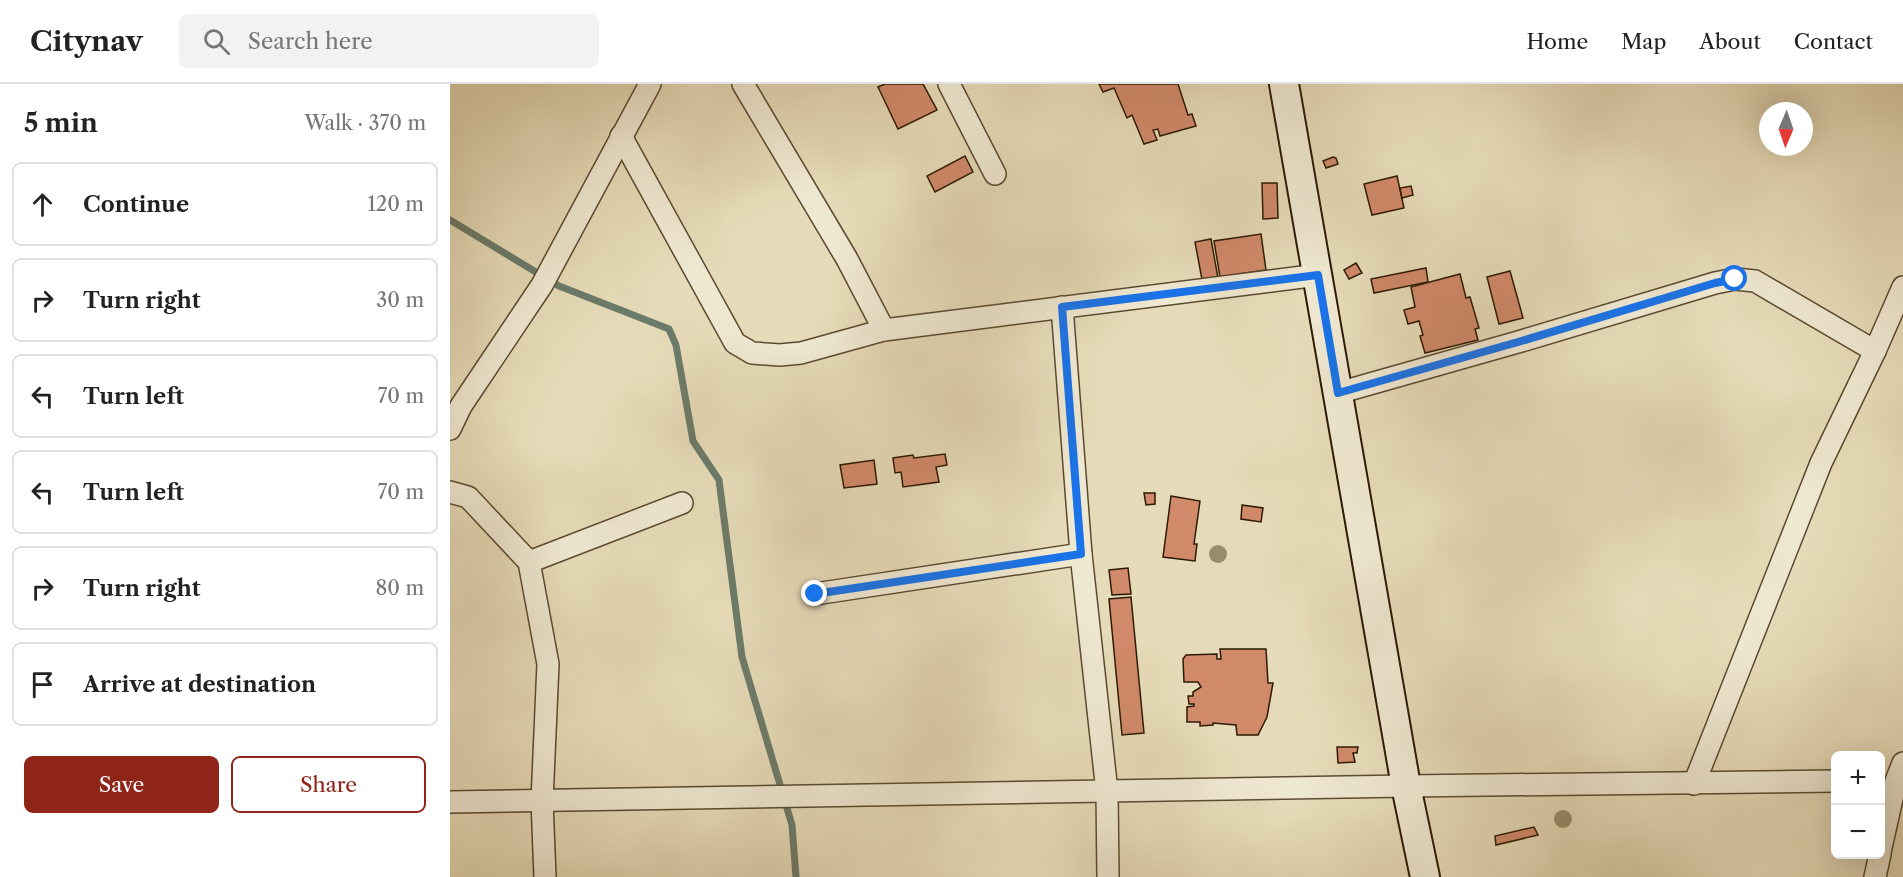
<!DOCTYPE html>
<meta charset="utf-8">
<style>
:root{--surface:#fff;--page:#f2f2f2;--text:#222;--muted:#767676;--line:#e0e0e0;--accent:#8f2418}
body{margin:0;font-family:"Libre Caslon Text",serif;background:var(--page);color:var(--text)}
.controls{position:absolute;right:18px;bottom:18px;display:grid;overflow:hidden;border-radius:9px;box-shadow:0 6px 24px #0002}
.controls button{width:54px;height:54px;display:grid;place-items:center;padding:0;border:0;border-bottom:2px solid var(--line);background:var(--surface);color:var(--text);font:30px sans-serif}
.compass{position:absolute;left:1309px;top:18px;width:54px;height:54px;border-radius:50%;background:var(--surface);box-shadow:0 6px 24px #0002;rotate:182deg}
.stop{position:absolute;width:18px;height:18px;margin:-14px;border:4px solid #1a73e8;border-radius:50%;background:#fff}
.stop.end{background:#1a73e8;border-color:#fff;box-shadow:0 2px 6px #0008}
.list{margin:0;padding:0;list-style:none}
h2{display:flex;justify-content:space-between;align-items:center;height:78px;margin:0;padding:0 24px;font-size:26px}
h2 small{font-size:20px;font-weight:400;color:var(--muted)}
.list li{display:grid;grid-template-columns:39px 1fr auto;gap:18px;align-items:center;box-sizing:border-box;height:84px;margin:0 12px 12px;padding:0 12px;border:2px solid var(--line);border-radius:9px}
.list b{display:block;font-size:22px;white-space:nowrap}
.list em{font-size:20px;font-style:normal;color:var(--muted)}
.actions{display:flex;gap:12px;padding:18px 24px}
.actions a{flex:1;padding:14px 0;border:2px solid var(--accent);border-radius:9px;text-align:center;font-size:21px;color:var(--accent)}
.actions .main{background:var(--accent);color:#fff}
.icon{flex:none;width:33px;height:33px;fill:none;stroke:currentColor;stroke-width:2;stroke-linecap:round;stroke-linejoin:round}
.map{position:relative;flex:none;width:1453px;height:793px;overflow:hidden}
header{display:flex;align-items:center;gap:36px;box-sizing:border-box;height:84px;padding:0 30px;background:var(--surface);border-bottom:2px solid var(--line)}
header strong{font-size:28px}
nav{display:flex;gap:33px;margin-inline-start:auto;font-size:21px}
.search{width:420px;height:54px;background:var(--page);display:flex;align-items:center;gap:15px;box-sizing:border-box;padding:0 21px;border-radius:9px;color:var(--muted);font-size:22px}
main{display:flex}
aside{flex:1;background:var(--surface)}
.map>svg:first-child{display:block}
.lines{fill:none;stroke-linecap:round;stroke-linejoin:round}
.stream{stroke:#6c7b6a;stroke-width:7}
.building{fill:#d08969;stroke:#2d1a03;stroke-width:1.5}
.street-casing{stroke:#5b4a30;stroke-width:24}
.secondary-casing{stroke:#2d1a03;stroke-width:32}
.street{stroke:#efe8d1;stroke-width:21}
.secondary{stroke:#efe8d1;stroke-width:28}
.tree{fill:#978c6c}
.route{stroke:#1a73e8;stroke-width:8}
</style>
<header>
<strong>Citynav</strong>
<div class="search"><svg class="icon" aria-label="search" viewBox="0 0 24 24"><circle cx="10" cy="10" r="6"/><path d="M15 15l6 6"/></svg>Search here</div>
<nav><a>Home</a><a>Map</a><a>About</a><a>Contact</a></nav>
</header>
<main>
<aside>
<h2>5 min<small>Walk · 370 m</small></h2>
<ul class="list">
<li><svg class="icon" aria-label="ahead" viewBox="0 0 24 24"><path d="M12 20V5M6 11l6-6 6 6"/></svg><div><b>Continue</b></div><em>120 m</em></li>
<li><svg class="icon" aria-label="right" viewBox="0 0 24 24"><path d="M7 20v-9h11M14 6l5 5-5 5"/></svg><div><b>Turn right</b></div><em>30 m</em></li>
<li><svg class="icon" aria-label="left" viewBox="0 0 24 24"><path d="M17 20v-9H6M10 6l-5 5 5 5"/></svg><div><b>Turn left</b></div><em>70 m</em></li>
<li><svg class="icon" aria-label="left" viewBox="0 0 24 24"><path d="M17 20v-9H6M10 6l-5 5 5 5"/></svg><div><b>Turn left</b></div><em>70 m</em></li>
<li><svg class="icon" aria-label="right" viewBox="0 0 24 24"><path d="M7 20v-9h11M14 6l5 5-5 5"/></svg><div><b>Turn right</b></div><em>80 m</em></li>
<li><svg class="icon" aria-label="arrive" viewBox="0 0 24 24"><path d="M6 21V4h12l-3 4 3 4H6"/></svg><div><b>Arrive at destination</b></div></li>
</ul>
<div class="actions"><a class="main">Save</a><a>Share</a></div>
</aside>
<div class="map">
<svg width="1453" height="793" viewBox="0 0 1453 793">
<rect width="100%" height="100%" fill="#e6dbb8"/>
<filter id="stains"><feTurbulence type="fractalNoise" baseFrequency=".00333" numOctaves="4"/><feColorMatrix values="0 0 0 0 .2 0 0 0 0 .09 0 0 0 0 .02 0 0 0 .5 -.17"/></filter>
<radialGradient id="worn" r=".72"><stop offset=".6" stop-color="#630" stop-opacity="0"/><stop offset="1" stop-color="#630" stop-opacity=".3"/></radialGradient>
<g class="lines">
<!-- stream -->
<polyline class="stream" points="0,136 109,202 219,245 226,261 243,357 269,396 292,573 342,741 346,793"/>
</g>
<!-- building -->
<g class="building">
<polygon points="435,0 473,0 487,26 448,45 428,3"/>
<polygon points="649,0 728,0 738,31 742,30 746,42 710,52 708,45 703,46 707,56 694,60 682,31 677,34 664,4 653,8"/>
<polygon points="515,72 523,88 485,108 477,92"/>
<polygon points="883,73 886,74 888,80 876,84 873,77"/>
<polygon points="947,92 954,124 922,131 914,100"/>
<polygon points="812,99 827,99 828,134 813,135"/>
<polygon points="961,102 963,111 952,114 950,104"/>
<polygon points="811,150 816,186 770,193 764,157"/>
<polygon points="761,155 768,194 753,201 745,158"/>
<polygon points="906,179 912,189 899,195 894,186"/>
<polygon points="976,184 978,198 924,209 921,195"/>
<polygon points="1060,187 1073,234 1049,240 1037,193"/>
<polygon points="1010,190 1016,214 1020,213 1029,244 1025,245 1028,256 975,269 970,252 973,251 969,237 958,240 954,226 965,223 961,203"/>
<polygon points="495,370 497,381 486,383 489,398 453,403 451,388 445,389 443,374 463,371 464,374"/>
<polygon points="424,376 427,400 394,404 390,381"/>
<polygon points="694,409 705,409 705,420 696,421"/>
<polygon points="721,412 750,417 744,460 747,460 745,477 713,473"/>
<polygon points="792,421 813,424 811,438 791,435"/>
<polygon points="678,484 681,510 662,511 659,486"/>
<polygon points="681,513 694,649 672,651 659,515"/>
<polygon points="770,565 816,565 818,599 823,599 817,633 808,651 787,651 786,641 763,639 763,641 750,642 750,638 737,638 737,623 744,622 744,620 739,620 738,612 743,612 743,608 751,603 748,598 734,598 733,575 736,571 767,570 767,575 771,575"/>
<polygon points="887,663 908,663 907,669 903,669 905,678 888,679"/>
<polygon points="1084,743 1088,751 1046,761 1045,752"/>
</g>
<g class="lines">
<defs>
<g id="street">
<polyline points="293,0 397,175 434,246"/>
<polyline points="499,0 545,90"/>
<polyline points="171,52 285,259 302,269 330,271 351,269 434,246 868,191"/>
<polyline points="612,223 631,470 657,708 658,793"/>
<polyline points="888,309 1068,258 1265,199 1285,195 1305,197 1425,267"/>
<polyline points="0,345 11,322 92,201 200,0"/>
<polyline points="0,408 18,413 79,478 98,580 92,717 95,793"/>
<polyline points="79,478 232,419"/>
<polyline points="365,510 631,470"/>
<polyline points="1244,700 1371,379 1425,267 1453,203"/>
<polyline points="0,718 956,702 1386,697"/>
<polyline points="1430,768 1446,697 1453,679"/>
<polyline points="1425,793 1430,770"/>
</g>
<polyline id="secondary" points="834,0 956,702 975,793"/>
</defs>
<!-- street casing -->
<use href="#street" class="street-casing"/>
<!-- secondary casing -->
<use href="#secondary" class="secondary-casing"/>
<!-- street -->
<use href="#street" class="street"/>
<!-- secondary -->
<use href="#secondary" class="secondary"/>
</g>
<!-- trees -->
<g class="tree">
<circle cx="768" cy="470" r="9"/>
<circle cx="1113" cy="735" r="9"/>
</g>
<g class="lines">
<!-- route -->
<polyline class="route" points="365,510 631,470 612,223 868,191 888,309 1068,258 1265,199 1285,195"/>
</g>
<rect width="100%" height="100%" filter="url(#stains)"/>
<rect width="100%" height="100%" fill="url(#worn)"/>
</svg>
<div class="controls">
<button>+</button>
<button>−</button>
</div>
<svg class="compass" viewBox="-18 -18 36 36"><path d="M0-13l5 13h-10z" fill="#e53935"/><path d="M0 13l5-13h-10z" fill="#767676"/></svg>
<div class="stop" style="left:1285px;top:195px"></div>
<div class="stop end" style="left:365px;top:510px"></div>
</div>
</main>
